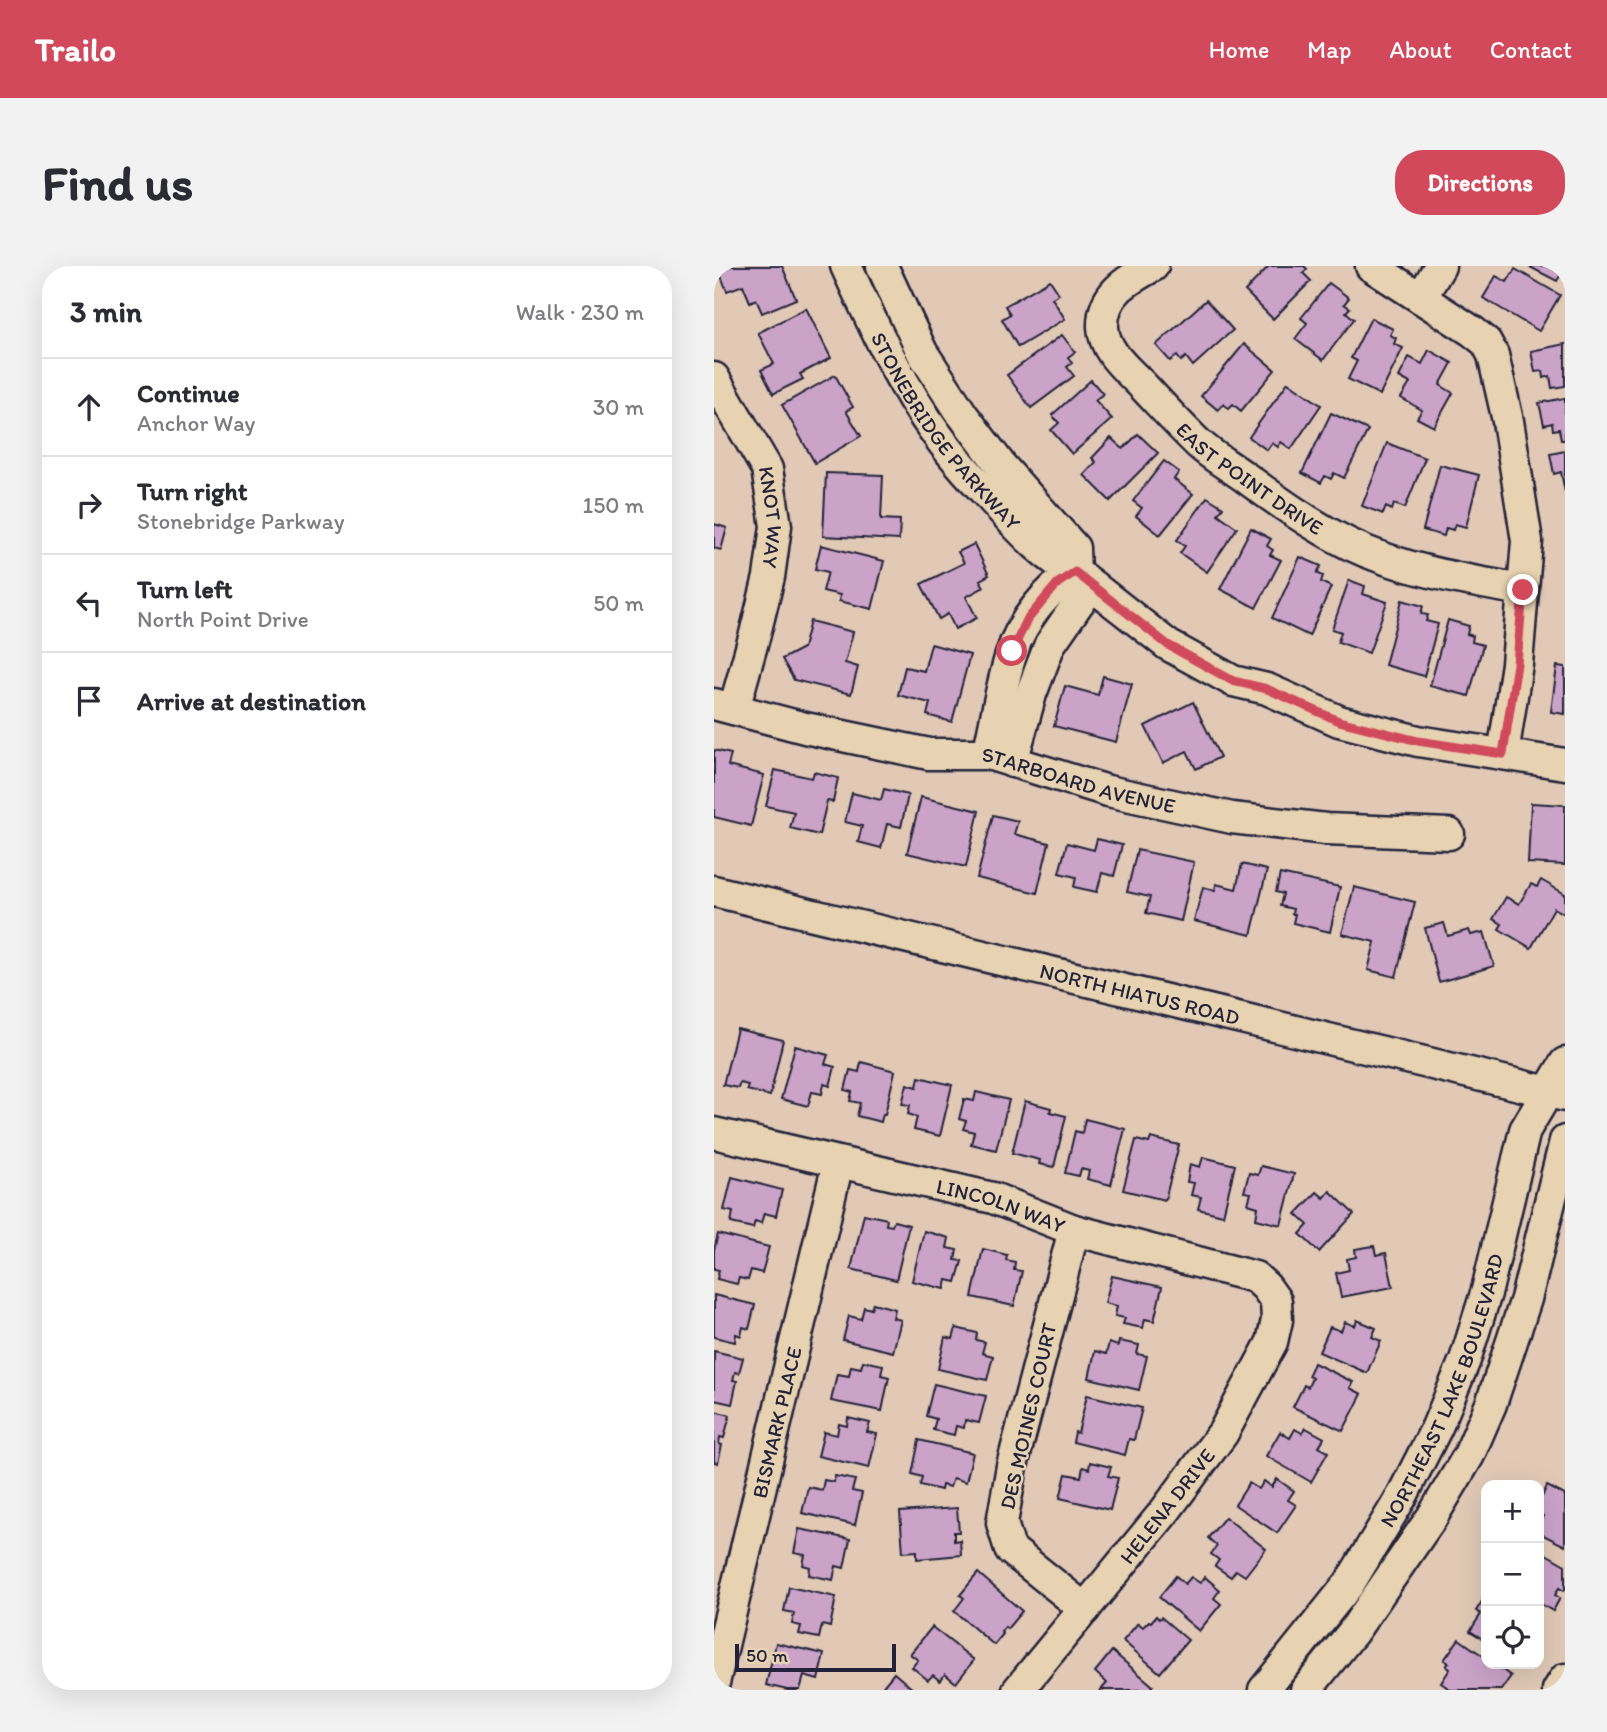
<!DOCTYPE html>
<meta charset="utf-8">
<style>
:root{--surface:#fff;--page:#f2f2f3;--text:#2b2b33;--muted:#7c7c81;--line:#e1e1e2;--accent:#d1495b}
body{margin:0;font-family:Itim,sans-serif;background:var(--page);color:var(--text)}
.controls{position:absolute;right:21px;bottom:21px;display:grid;overflow:hidden;border-radius:14px;box-shadow:0 7px 28px #0002}
.controls button{width:63px;height:63px;display:grid;place-items:center;padding:0;border:0;border-bottom:2px solid var(--line);background:var(--surface);color:var(--text);font:35px sans-serif}
.scale{position:absolute;left:21px;bottom:18px;width:161px;box-sizing:border-box;padding-left:7px;border:4px solid #22223b;border-top:0;font-size:19px;line-height:24px;white-space:nowrap;color:#22223b;-webkit-text-stroke:5px #e7d2b1;paint-order:stroke}
.stop{position:absolute;width:21px;height:21px;margin:-16px;border:5px solid #d1495b;border-radius:50%;background:#fff}
.stop.end{background:#d1495b;border-color:#fff;box-shadow:0 2px 7px #0008}
.list{margin:0;padding:0;list-style:none}
h2{display:flex;justify-content:space-between;align-items:center;height:91px;margin:0;padding:0 28px;font-size:30px}
h2 small{font-size:23px;font-weight:400;color:var(--muted)}
.list li{display:grid;grid-template-columns:46px 1fr auto;gap:21px;align-items:center;box-sizing:border-box;height:98px;padding:0 28px;border-top:2px solid var(--line)}
.list b{display:block;font-size:26px;white-space:nowrap}
.list p{margin:0;font-size:23px;white-space:nowrap;color:var(--muted)}
.list em{font-size:23px;font-style:normal;color:var(--muted)}
.icon{flex:none;width:38px;height:38px;fill:none;stroke:currentColor;stroke-width:2;stroke-linecap:round;stroke-linejoin:round}
.map{position:relative;flex:none;width:851px;height:1424px;overflow:hidden;border-radius:28px}
header{display:flex;align-items:center;gap:42px;box-sizing:border-box;height:98px;padding:0 35px;background:var(--accent);color:#fff}
header strong{font-size:33px}
nav{display:flex;gap:38px;margin-inline-start:auto;font-size:24px}
.intro{display:flex;align-items:center;justify-content:space-between;box-sizing:border-box;height:168px;padding:0 42px}
h1{margin:0;font-size:49px}
.button{padding:18px 32px;border-radius:28px;background:var(--accent);color:#fff;font-size:24px;font-weight:700}
main{display:flex;gap:42px;padding:0 42px}
aside{flex:1;background:var(--surface);border-radius:28px;box-shadow:0 7px 28px #0002}
.map>svg:first-child{display:block}
.building{fill:#cba3c9;stroke:#22223b;stroke-width:2}
.lines{fill:none;stroke-linecap:round;stroke-linejoin:round}
.minor-casing{stroke:#22223b;stroke-width:35}
.minor{stroke:#e7d2b1;stroke-width:30}
.route{stroke:#d1495b;stroke-width:9}
.labels{text-anchor:middle;dominant-baseline:central;stroke-width:5;stroke-linejoin:round;paint-order:stroke}
.street-label{font-size:21px;fill:#22223b;stroke:#e7d2b1}
</style>
<header>
<strong>Trailo</strong>
<nav><a>Home</a><a>Map</a><a>About</a><a>Contact</a></nav>
</header>
<div class="intro"><h1>Find us</h1><a class="button">Directions</a></div>
<main>
<aside>
<h2>3 min<small>Walk · 230 m</small></h2>
<ul class="list">
<li><svg class="icon" aria-label="ahead" viewBox="0 0 24 24"><path d="M12 20V5M6 11l6-6 6 6"/></svg><div><b>Continue</b><p>Anchor Way</p></div><em>30 m</em></li>
<li><svg class="icon" aria-label="right" viewBox="0 0 24 24"><path d="M7 20v-9h11M14 6l5 5-5 5"/></svg><div><b>Turn right</b><p>Stonebridge Parkway</p></div><em>150 m</em></li>
<li><svg class="icon" aria-label="left" viewBox="0 0 24 24"><path d="M17 20v-9H6M10 6l-5 5 5 5"/></svg><div><b>Turn left</b><p>North Point Drive</p></div><em>50 m</em></li>
<li><svg class="icon" aria-label="arrive" viewBox="0 0 24 24"><path d="M6 21V4h12l-3 4 3 4H6"/></svg><div><b>Arrive at destination</b></div></li>
</ul>
</aside>
<div class="map">
<svg width="851" height="1424" viewBox="0 0 851 1424">
<rect width="100%" height="100%" fill="#e1c9b6"/>
<filter id="ink" filterUnits="userSpaceOnUse"><feTurbulence type="fractalNoise" baseFrequency=".0143" numOctaves="2"/><feDisplacementMap in="SourceGraphic" scale="14" xChannelSelector="R" yChannelSelector="G"/><feConvolveMatrix kernelMatrix="1 2 1 2 8 2 1 2 1" color-interpolation-filters="sRGB"/></filter>
<g filter="url(#ink)">
<!-- building -->
<g class="building">
<polygon points="3,0 68,0 82,33 48,47 42,33 36,36 29,19 13,25"/>
<polygon points="555,0 590,0 593,3 589,7 597,15 559,53 531,25"/>
<polygon points="814,0 851,0 851,1 843,15"/>
<polygon points="801,3 846,29 825,65 769,32 782,10 793,16"/>
<polygon points="336,14 345,28 338,32 351,53 304,81 288,53 296,48 291,40"/>
<polygon points="615,17 635,32 630,38 636,42 632,46 640,53 609,94 581,73 593,57 587,52"/>
<polygon points="492,34 519,64 479,100 472,91 467,95 463,90 456,95 442,79"/>
<polygon points="92,42 117,92 86,108 89,113 59,128 47,104 60,98 44,67"/>
<polygon points="657,52 679,63 676,69 682,72 680,78 689,82 666,129 634,113 643,95 637,92"/>
<polygon points="348,69 361,86 354,91 358,97 353,101 360,110 317,142 293,109"/>
<polygon points="530,78 561,104 527,145 519,138 515,142 509,138 504,144 487,130"/>
<polygon points="851,78 851,120 838,122 836,110 830,112 829,105 821,106 817,85"/>
<polygon points="715,84 738,97 726,119 739,127 720,161 703,152 708,144 687,132 696,117 685,111 695,91 708,98"/>
<polygon points="121,109 139,141 132,145 147,170 101,197 68,139"/>
<polygon points="377,114 389,128 381,134 398,153 358,188 337,164 345,157 338,149"/>
<polygon points="574,116 607,139 577,183 567,176 564,181 558,177 553,184 535,171"/>
<polygon points="851,132 851,174 847,174 845,163 839,164 838,157 830,159 825,137"/>
<polygon points="617,147 654,164 630,212 620,207 617,213 611,210 607,217 588,207"/>
<polygon points="424,168 444,187 396,235 370,209 382,196 378,192 397,172 409,183"/>
<polygon points="673,177 711,192 691,242 680,238 678,244 672,241 669,248 648,240"/>
<polygon points="851,185 851,226 847,206 840,208 836,188"/>
<polygon points="450,195 465,206 460,213 479,228 446,269 422,250 428,242 419,235"/>
<polygon points="726,199 765,209 752,261 741,258 739,264 732,262 730,270 709,264"/>
<polygon points="112,207 169,209 167,253 186,254 185,274 109,270"/>
<polygon points="493,231 509,241 504,248 523,262 493,306 466,287 471,280 463,274"/>
<polygon points="0,258 13,262 7,284 0,282"/>
<polygon points="537,262 557,273 553,280 559,284 556,289 567,294 542,342 506,323"/>
<polygon points="260,278 275,309 266,314 270,321 252,331 263,352 241,363 234,348 225,353 207,318 250,297 244,286"/>
<polygon points="107,279 170,295 158,343 125,335 126,329 109,325 114,306 101,303"/>
<polygon points="586,291 607,300 603,307 609,310 607,316 617,321 595,370 558,352"/>
<polygon points="635,314 651,320 649,328 673,336 655,387 624,376 627,366 618,363"/>
<polygon points="688,334 709,340 707,348 714,349 712,355 724,358 710,410 671,399"/>
<polygon points="734,354 755,360 753,368 759,370 758,376 769,379 755,430 716,420"/>
<polygon points="96,355 139,366 131,397 144,401 137,428 80,414 68,393 89,382"/>
<polygon points="217,378 256,389 238,456 213,449 216,437 184,429 191,401 210,405"/>
<polygon points="843,400 851,401 851,448 837,446"/>
<polygon points="389,410 418,418 402,476 340,460 351,420 384,429"/>
<polygon points="479,436 506,491 482,503 473,485 449,497 431,460"/>
<polygon points="0,484 17,488 14,500 50,509 37,560 0,551"/>
<polygon points="61,504 98,512 100,506 124,512 119,536 113,535 105,569 76,562 80,546 52,540"/>
<polygon points="170,523 194,529 187,561 173,558 167,582 144,576 148,560 131,556 138,527 167,534"/>
<polygon points="207,531 265,545 252,601 193,587"/>
<polygon points="817,537 851,539 851,599 814,597"/>
<polygon points="279,549 304,555 300,568 335,577 323,627 263,612"/>
<polygon points="383,573 408,579 400,610 388,607 383,626 360,621 362,611 345,607 353,577 380,584"/>
<polygon points="423,584 480,596 467,655 432,647 436,631 413,626"/>
<polygon points="528,598 553,604 537,669 480,655 489,621 501,624 502,618 522,623"/>
<polygon points="566,608 626,621 616,666 579,657 581,648 578,648 579,643 566,640 569,628 562,626"/>
<polygon points="827,614 851,628 851,643 849,647 840,642 817,682 785,663 788,658 779,653 792,631 805,638 817,618 823,621"/>
<polygon points="640,621 701,636 682,711 654,704 661,676 628,668"/>
<polygon points="730,657 734,670 755,664 757,669 770,666 780,700 725,716 711,662"/>
<polygon points="23,763 69,774 56,830 33,824 34,819 26,817 24,822 9,819"/>
<polygon points="81,780 114,789 111,798 121,801 116,820 110,818 108,828 98,826 94,840 67,833"/>
<polygon points="147,796 181,805 171,848 169,848 167,856 143,850 146,837 136,835 138,826 131,824 136,804 145,806"/>
<polygon points="205,811 238,819 226,870 200,864 203,851 194,848 196,839 188,838 193,818 203,821"/>
<polygon points="262,826 295,834 282,884 257,878 260,866 249,863 252,855 245,853 250,833 260,835"/>
<polygon points="311,835 337,842 336,846 352,850 340,901 325,898 326,894 298,887"/>
<polygon points="371,853 411,863 397,919 373,913 375,905 367,903 365,910 351,907 361,865 368,867"/>
<polygon points="437,872 465,879 451,934 409,924 422,874 435,877"/>
<polygon points="489,891 521,899 509,949 484,943 487,931 477,929 480,917 473,916 476,898 486,901"/>
<polygon points="547,900 580,908 567,959 542,953 544,941 534,938 537,927 530,926 535,907 544,909"/>
<polygon points="18,911 68,924 62,950 50,947 47,957 41,955 39,962 17,957 19,946 10,944"/>
<polygon points="616,925 640,948 605,986 586,968 594,959 582,948 603,926 610,932"/>
<polygon points="150,948 173,953 172,959 178,960 180,955 195,959 182,1014 137,1003"/>
<polygon points="210,965 235,972 233,982 243,984 241,994 248,995 242,1016 233,1014 231,1023 198,1015"/>
<polygon points="4,968 55,981 48,1007 37,1004 34,1014 25,1012 23,1018 3,1013 5,1004 0,1003 0,984"/>
<polygon points="660,980 662,989 672,987 679,1021 627,1031 622,1007 635,1004 633,993 642,991 641,983"/>
<polygon points="269,983 293,989 292,994 301,996 300,1004 308,1005 300,1040 258,1031"/>
<polygon points="398,1010 448,1021 440,1055 431,1053 429,1062 409,1058 411,1052 401,1050 403,1040 391,1037"/>
<polygon points="0,1029 41,1039 35,1063 29,1061 27,1070 22,1068 21,1076 0,1071"/>
<polygon points="159,1037 181,1043 179,1052 187,1054 179,1086 129,1074 135,1050 147,1053 150,1041 157,1043"/>
<polygon points="643,1054 662,1062 658,1071 667,1075 653,1107 605,1086 616,1061 627,1065 631,1056 641,1060"/>
<polygon points="242,1062 263,1067 262,1074 271,1076 268,1087 279,1090 273,1114 224,1103 231,1071 239,1073"/>
<polygon points="405,1075 425,1079 423,1088 433,1090 425,1124 375,1112 381,1085 392,1088 395,1077 404,1080"/>
<polygon points="0,1085 29,1092 25,1107 21,1106 19,1114 23,1115 18,1138 0,1134"/>
<polygon points="149,1095 169,1099 167,1109 175,1111 168,1145 117,1135 123,1108 135,1110 137,1100 147,1102"/>
<polygon points="600,1097 639,1116 636,1122 648,1128 629,1165 579,1141 590,1119 594,1121 598,1112 594,1110"/>
<polygon points="220,1118 272,1130 265,1157 251,1154 250,1162 242,1160 240,1169 219,1164 222,1153 212,1150"/>
<polygon points="373,1129 428,1142 420,1174 415,1173 411,1189 359,1176 361,1166 364,1167"/>
<polygon points="0,1145 16,1149 10,1172 6,1171 5,1178 8,1179 4,1197 0,1196"/>
<polygon points="134,1152 156,1157 153,1166 163,1168 155,1202 104,1190 110,1166 123,1169 125,1158 133,1160"/>
<polygon points="592,1162 610,1172 605,1181 614,1186 597,1216 552,1190 566,1166 576,1172 581,1163 588,1167"/>
<polygon points="205,1174 259,1187 252,1216 239,1212 236,1221 228,1219 227,1224 206,1219 208,1211 198,1208"/>
<polygon points="376,1196 397,1201 394,1210 404,1212 396,1244 346,1232 352,1208 367,1211 369,1201 375,1203"/>
<polygon points="121,1210 141,1214 138,1225 148,1227 141,1259 88,1247 94,1221 108,1224 110,1214 120,1216"/>
<polygon points="563,1213 580,1225 574,1234 582,1239 563,1267 521,1239 535,1217 545,1223 550,1215 558,1221"/>
<polygon points="833,1220 851,1229 851,1280 825,1267 825,1258 829,1250 825,1248 827,1244 825,1242 825,1237"/>
<polygon points="243,1242 245,1266 240,1266 240,1275 246,1274 247,1289 203,1293 203,1285 189,1286 186,1246"/>
<polygon points="511,1251 552,1283 531,1310 522,1304 517,1311 501,1300 505,1294 497,1288 503,1280 494,1272"/>
<polygon points="85,1263 136,1273 130,1302 122,1300 119,1314 95,1309 96,1301 89,1299 91,1289 80,1287"/>
<polygon points="825,1284 851,1299 851,1324 850,1325 845,1322 841,1329 846,1332 839,1345 825,1337"/>
<polygon points="264,1307 308,1345 293,1363 291,1361 287,1366 289,1368 280,1379 240,1345 250,1332 246,1329"/>
<polygon points="462,1310 471,1318 477,1311 486,1317 491,1311 506,1324 500,1332 507,1338 485,1365 445,1331"/>
<polygon points="75,1321 122,1331 116,1361 108,1359 105,1372 85,1368 87,1360 78,1358 80,1347 70,1345"/>
<polygon points="772,1329 772,1375 756,1365 767,1348 762,1345"/>
<polygon points="442,1350 445,1353 447,1351 474,1374 446,1407 409,1375 424,1357 429,1361 435,1355 437,1356"/>
<polygon points="218,1361 260,1394 242,1417 231,1408 226,1415 219,1409 214,1414 198,1401 204,1394 196,1388"/>
<polygon points="745,1373 772,1392 772,1398 780,1398 797,1410 787,1424 737,1424 727,1417 736,1403 732,1400 735,1397 730,1394"/>
<polygon points="62,1377 110,1388 104,1414 90,1410 86,1424 73,1424 52,1419"/>
<polygon points="398,1385 439,1420 436,1424 387,1424 393,1417 381,1406"/>
<polygon points="180,1407 200,1424 166,1424"/>
</g>
<g class="lines">
<defs>
<g id="minor">
<path id="s1" d="M132 0C159 59 186 118 224 170 243 197 266 220 288 244 309 267 333 293 361 306L454 379 519 415 553 423 625 455 704 475 851 498"/>
<polyline points="168,0 208,86 248,148 288,201 360,282 361,306"/>
<path id="s2" d="M439 0C414 14 388 27 389 61 390 86 414 104 430 121 448 140 466 160 485 178 498 190 514 199 528 209 562 234 597 259 635 278 689 304 750 314 809 324"/>
<polyline points="657,0 758,65 772,76 779,89 794,155 813,275 803,398 789,488"/>
<polyline points="707,32 726,0"/>
<path id="s3" d="M0 112 53 203 62 260 55 311 41 368 20 443"/>
<path id="s4" d="M0 438 91 462 215 488H274L394 525 518 552 612 563 735 568"/>
<path d="M274 488C282 455 287 418 298 386 308 354 333 324 361 306"/>
<polyline points="298,496 317,428 336,378 365,336 379,320"/>
<path id="s5" d="M0 625 851 830"/>
<path id="s6" d="M0 867 279 932 360 964 541 1011 552 1021 562 1035 563 1054 558 1076 509 1167 451 1245 304 1424"/>
<polyline points="360,964 298,1200 288,1257 296,1283 371,1343"/>
<path id="s7" d="M0 1417 124 897"/>
<path id="s8" d="M550 1424 635 1318 688 1230 723 1161 751 1094 773 1024 811 864 851 797"/>
<polyline points="592,1424 639,1366 718,1251 755,1189 777,1138 812,1033 851,875"/>
<polyline points="844,1424 851,1413"/>
</g>
</defs>
<!-- minor casing -->
<use href="#minor" class="minor-casing"/>
<!-- minor -->
<use href="#minor" class="minor"/>
</g>
</g>
<g class="lines" filter="url(#ink)">
<!-- route -->
<polyline class="route" points="298,385 313,354 344,317 361,306 454,379 519,415 553,423 625,455 704,475 789,488 803,398 809,324"/>
</g>
<g class="labels">
<!-- street labels -->
<g class="street-label">
<text stroke="none"><textPath href="#s1" startOffset="194">STONEBRIDGE PARKWAY</textPath></text>
<text stroke="none"><textPath href="#s2" startOffset="299">EAST POINT DRIVE</textPath></text>
<text stroke="none"><textPath href="#s3" startOffset="154">KNOT WAY</textPath></text>
<text stroke="none"><textPath href="#s4" startOffset="374">STARBOARD AVENUE</textPath></text>
<text stroke="none"><textPath href="#s5" startOffset="438">NORTH HIATUS ROAD</textPath></text>
<text stroke="none"><textPath href="#s6" startOffset="296">LINCOLN WAY</textPath></text>
<text stroke="none"><textPath href="#s8" startOffset="352">NORTHEAST LAKE BOULEVARD</textPath></text>
<text transform="translate(314 1150) rotate(-77)">DES MOINES COURT</text>
<text stroke="none"><textPath href="#s7" startOffset="268">BISMARK PLACE</textPath></text>
<text transform="translate(453 1240) rotate(-52)">HELENA DRIVE</text>
</g>
</g>
</svg>
<div class="controls">
<button>+</button>
<button>−</button>
<button><svg class="icon" aria-label="locate" viewBox="0 0 24 24"><circle cx="12" cy="12" r="6"/><path d="M12 2v4M12 18v4M2 12h4M18 12h4"/></svg></button>
</div>
<div class="scale">50 m</div>
<div class="stop" style="left:298px;top:385px"></div>
<div class="stop end" style="left:809px;top:324px"></div>
</div>
</main>
